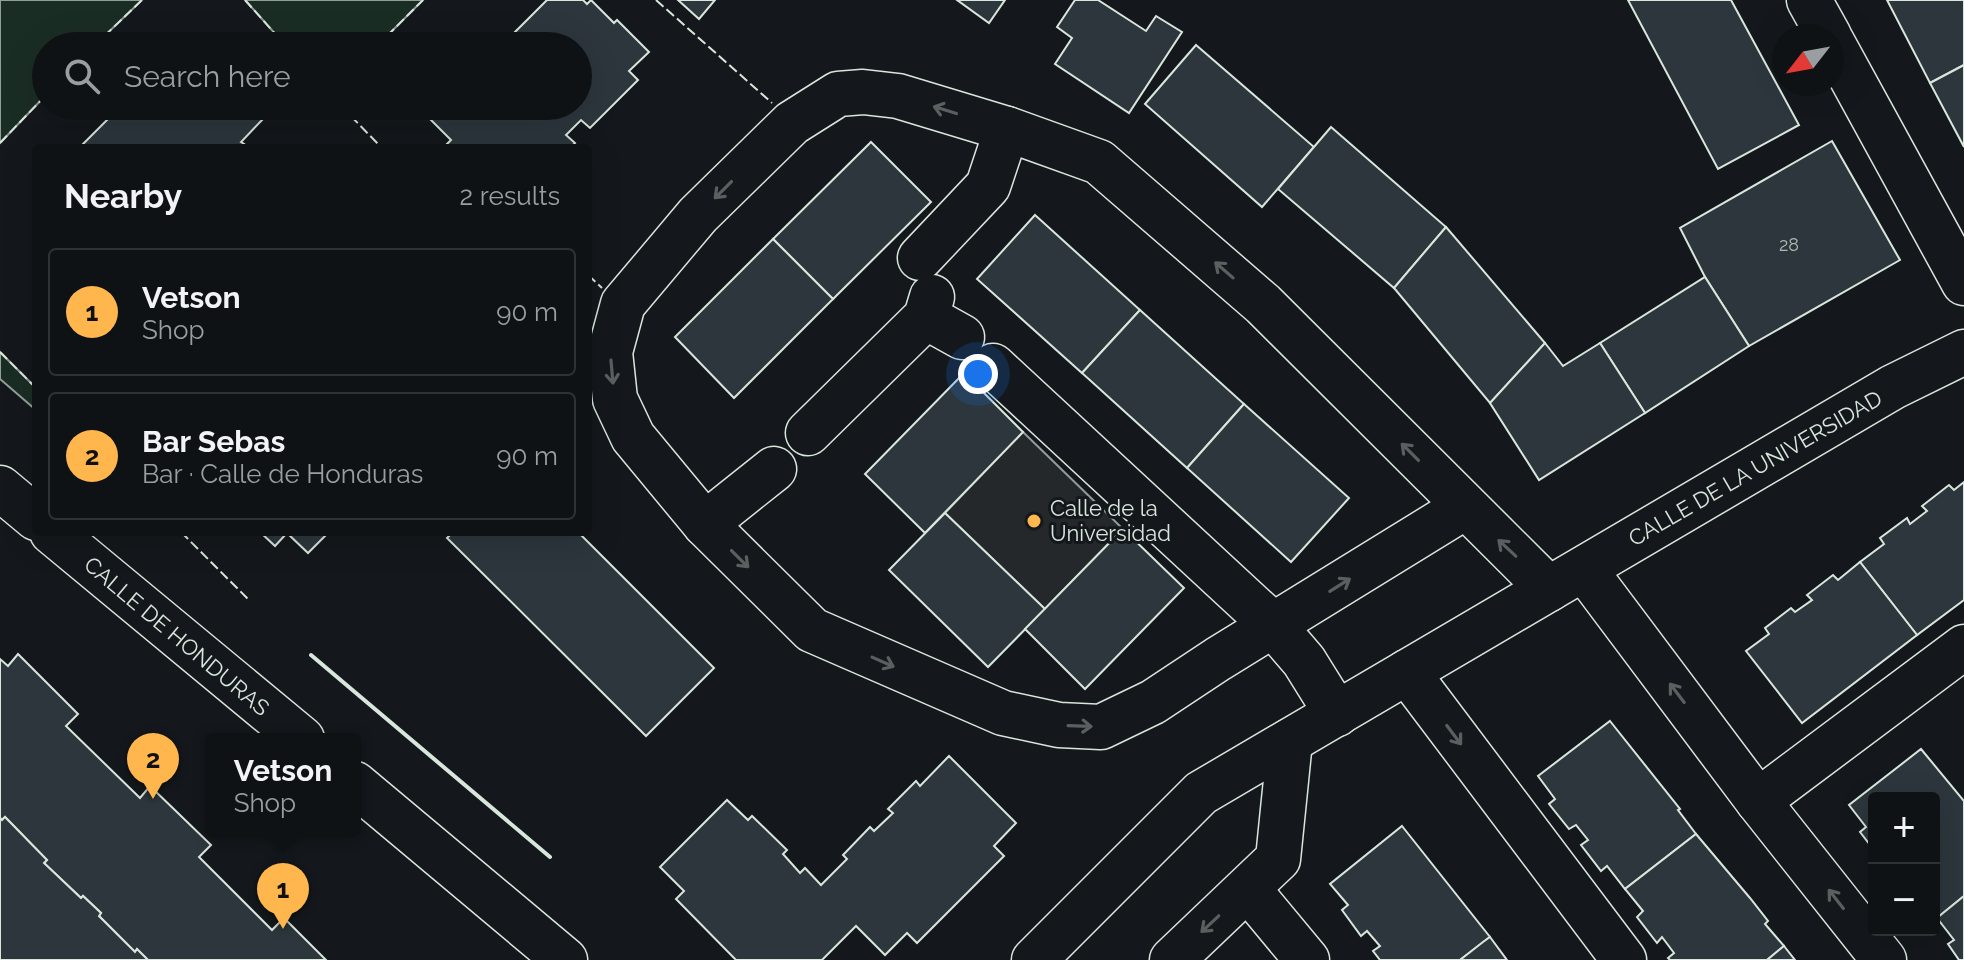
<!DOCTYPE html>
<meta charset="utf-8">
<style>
:root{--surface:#0f1215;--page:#1d2022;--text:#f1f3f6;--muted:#9b9ea0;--line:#2f3234;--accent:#ffb74d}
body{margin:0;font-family:Raleway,sans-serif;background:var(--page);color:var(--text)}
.controls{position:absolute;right:24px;bottom:24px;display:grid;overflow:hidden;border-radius:8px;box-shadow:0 8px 32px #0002}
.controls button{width:72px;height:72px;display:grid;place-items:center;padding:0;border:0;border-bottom:2px solid var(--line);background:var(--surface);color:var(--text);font:40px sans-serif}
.compass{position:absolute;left:1772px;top:24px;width:72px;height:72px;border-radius:50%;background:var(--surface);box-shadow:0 8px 32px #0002;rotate:239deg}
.you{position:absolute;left:978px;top:374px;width:28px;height:28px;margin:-20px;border:6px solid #fff;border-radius:50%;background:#1a73e8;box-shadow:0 0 0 12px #1a73e833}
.badge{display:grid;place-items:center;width:52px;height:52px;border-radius:50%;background:var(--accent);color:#111;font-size:26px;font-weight:700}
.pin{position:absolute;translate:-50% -66px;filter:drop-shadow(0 2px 4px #0008)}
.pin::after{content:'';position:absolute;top:42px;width:28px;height:24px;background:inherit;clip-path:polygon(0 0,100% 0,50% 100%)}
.popup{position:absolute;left:205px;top:733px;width:156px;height:104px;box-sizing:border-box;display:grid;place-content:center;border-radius:8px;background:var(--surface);filter:drop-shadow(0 2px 6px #0005);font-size:26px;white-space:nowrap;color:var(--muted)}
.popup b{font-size:30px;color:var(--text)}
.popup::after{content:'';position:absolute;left:50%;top:100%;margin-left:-16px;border:16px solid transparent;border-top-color:var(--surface)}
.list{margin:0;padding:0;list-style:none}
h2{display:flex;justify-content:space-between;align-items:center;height:104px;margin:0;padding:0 32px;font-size:34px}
h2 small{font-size:26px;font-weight:400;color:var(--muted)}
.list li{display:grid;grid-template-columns:52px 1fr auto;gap:24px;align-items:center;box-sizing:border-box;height:128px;margin:0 16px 16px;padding:0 16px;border:2px solid var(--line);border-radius:8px}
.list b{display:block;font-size:30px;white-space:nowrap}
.list p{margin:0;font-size:26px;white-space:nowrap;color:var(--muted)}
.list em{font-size:26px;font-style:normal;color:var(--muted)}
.icon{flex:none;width:44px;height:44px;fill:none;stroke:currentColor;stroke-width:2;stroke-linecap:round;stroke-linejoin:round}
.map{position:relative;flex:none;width:1964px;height:960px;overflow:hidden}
.search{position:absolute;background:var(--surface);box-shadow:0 8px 32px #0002;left:32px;top:32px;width:560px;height:88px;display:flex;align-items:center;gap:20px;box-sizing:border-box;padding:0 28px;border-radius:44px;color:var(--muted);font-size:30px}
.panel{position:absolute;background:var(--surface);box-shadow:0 8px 32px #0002;left:32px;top:144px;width:560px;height:392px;border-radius:8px}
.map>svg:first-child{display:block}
.green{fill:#1a2d24;stroke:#939e99;stroke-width:2}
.parking{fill:#24282b;stroke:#939e99;stroke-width:2}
.building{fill:#2c363c;stroke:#d8e6dc;stroke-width:2}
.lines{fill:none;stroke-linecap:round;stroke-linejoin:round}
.minor-casing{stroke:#d8e6dc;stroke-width:47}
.minor{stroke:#14181c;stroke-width:44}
.fence{stroke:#d8e6dc;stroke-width:2;stroke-dasharray:10 4;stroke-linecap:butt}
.wall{stroke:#d8e6dc;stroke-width:4}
.oneway{stroke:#59605f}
.poi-dot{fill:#ffb74d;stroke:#14181c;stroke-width:3}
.labels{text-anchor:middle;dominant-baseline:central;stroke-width:6;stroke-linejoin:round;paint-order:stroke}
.number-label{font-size:18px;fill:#adbab4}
.street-label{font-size:22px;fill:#d8e6dc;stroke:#14181c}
.poi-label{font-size:22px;fill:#d8e6dc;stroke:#14181c;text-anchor:start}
</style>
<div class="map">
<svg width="1964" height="960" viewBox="0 0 1964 960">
<rect width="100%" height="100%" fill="#14181c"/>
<!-- green -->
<g class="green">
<polygon points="0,0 142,0 94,46 46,46 46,95 0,143"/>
<polygon points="245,0 423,0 377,46 286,46"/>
<polygon points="0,352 36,388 36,410 0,379"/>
</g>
<!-- parking -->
<polygon class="parking" points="1023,432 1123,529 1045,609 945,513"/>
<!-- building -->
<g class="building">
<polygon points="547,0 583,0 587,4 591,0 614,23 617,20 649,52 629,71 638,80 590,128 581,120 566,135 575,143 570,148 447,148 445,146 451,140 429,118 441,106 578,106 578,46 501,46"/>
<polygon points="678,0 715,0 699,19"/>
<polygon points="957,0 1005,0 989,23"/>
<polygon points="1075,0 1098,0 1146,31 1156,16 1182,32 1129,113 1055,64 1072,38 1057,27"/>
<polygon points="1628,0 1731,0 1799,125 1718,169"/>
<polygon points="1887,0 1964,0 1964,65 1930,83"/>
<polygon points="1196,45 1314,147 1262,207 1145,104"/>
<polygon points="1964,65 1964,147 1930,83"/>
<polygon points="121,106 247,106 262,120 241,142 244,144 240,148 79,148"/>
<polygon points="1331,127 1446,227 1394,288 1278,189"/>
<polygon points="1832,141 1900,260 1749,346 1705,277 1680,228"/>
<polygon points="871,142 931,202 833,299 773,239"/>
<polygon points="1035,215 1140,310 1082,373 977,279"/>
<polygon points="1446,227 1545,343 1490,403 1394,288"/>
<polygon points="773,239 833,299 734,398 675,337"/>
<polygon points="1705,277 1749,346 1645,413 1600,343"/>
<polygon points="1140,310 1244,404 1187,468 1082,373"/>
<polygon points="1545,343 1563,366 1600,343 1645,413 1539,480 1490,403"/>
<polygon points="964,373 1023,432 925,533 865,474"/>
<polygon points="1244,404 1349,498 1291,562 1187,468"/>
<polygon points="1964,482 1964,600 1917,635 1860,562 1884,544 1880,538 1907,518 1910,524 1927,511 1922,506 1949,485 1954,490"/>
<polygon points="945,513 1045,609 988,667 889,570"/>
<polygon points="1123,529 1184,588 1085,689 1025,629"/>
<polygon points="260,532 329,532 308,553 287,533 275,546"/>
<polygon points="453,532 578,532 714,668 646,736 447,538"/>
<polygon points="1860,562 1917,635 1802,723 1746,651 1769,634 1765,628 1791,608 1795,612 1812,600 1807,595 1833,575 1838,580"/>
<polygon points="18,654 78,714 66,726 140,798 150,786 211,845 199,857 272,930 284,918 326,960 148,960 137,949 135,952 99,916 101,913 83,896 81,898 44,863 47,860 5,817 2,820 0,818 0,659 8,666"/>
<polygon points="1610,721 1680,809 1678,810 1696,834 1625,889 1607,866 1601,871 1581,845 1588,840 1576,825 1569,829 1549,804 1555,799 1538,776"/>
<polygon points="1921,749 1964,801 1964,896 1937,918 1934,914 1934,798 1874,798 1874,850 1860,832 1866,827 1849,805"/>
<polygon points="949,756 1016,823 994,846 1004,856 917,943 907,933 885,955 856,926 822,960 736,960 676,899 684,891 660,867 727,800 748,820 752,816 787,850 783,854 800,873 805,868 821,885 847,859 843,855 870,827 874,831 893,813 888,809 916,781 920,786"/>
<polygon points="5,817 47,860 44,863 81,898 83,896 101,913 99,916 135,952 137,949 148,960 0,960 0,818 2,820"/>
<polygon points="1402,826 1490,937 1460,960 1380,960 1373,951 1380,946 1367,931 1361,936 1342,910 1348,905 1330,884"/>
<polygon points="1696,834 1750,898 1768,921 1765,924 1784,946 1767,960 1670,960 1668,958 1674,953 1662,937 1657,943 1637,917 1643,911 1625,889"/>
<polygon points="1964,896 1964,960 1959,960 1948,944 1954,940 1937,918"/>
<polygon points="1490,937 1507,960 1460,960 1483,942"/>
<polygon points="1784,946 1795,960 1767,960 1779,950"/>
</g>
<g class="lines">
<defs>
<g id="minor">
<polyline points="1809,0 1829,36"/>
<polyline points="1832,42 1964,283"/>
<polyline points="920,258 988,186 1007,129"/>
<polyline points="926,317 962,337"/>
<polyline points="993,366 1274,626 1304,661 1337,714"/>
<polyline points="808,433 926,317 932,297"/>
<polyline points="0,488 36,518"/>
<polyline points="1465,507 1218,659 1153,702 1101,727 1059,725 1003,713 812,630 705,524 633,437 615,399 610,352 623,304 698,215 792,123 838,94 863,92 898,96 1007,129 1099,162 1263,304 1549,589"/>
<polyline points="705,524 774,469"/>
<polyline points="52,532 302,739"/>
<polyline points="1584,569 1758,801 1884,960"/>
<polyline points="1407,672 1624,960"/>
<polyline points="355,784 565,960"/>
<polyline points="1758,801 1964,647"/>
<polyline points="1248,889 1307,960"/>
<polyline points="1034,960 1201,793 1893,387 1964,352"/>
<polyline points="1172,960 1278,859 1290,741"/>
</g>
</defs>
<!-- minor casing -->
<use href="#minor" class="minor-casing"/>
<!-- minor -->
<use href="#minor" class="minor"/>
<!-- fence -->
<g class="fence">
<polyline points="245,0 286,46"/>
<polyline points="656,0 772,103"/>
<polyline points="94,46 142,0"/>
<polyline points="377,46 423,0"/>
<polyline points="341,106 382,148"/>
<polyline points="0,143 46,95"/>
<polyline points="588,275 602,288"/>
<polyline points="0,352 36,388"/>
<polyline points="181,532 248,599"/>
</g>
<!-- wall -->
<polyline class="wall" points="311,655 550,857"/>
</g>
<!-- one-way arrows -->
<defs><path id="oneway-shaft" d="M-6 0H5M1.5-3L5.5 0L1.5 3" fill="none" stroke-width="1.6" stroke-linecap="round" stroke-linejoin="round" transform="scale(2)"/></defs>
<g class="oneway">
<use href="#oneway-shaft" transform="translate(945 110) rotate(-163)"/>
<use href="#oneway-shaft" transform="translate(723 190) rotate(135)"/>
<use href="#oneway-shaft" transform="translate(1224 270) rotate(-139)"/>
<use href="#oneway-shaft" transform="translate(612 372) rotate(85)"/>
<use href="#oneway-shaft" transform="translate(1410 452) rotate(-135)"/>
<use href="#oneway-shaft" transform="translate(1507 548) rotate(-137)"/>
<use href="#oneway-shaft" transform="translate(740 559) rotate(45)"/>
<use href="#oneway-shaft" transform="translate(1340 585) rotate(-32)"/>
<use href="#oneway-shaft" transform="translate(883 662) rotate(24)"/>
<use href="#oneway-shaft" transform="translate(1677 693) rotate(-127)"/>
<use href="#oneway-shaft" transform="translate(1080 726) rotate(2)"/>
<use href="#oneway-shaft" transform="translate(1454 735) rotate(53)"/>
<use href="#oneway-shaft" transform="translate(1836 899) rotate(-128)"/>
<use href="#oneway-shaft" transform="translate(1210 924) rotate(137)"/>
</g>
<!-- markers -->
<circle class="poi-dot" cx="1034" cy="521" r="8"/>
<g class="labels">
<!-- number labels -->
<g class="number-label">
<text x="1789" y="244">28</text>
</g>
<!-- street labels -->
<g class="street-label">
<text transform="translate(1755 468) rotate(-30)">CALLE DE LA UNIVERSIDAD</text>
<text transform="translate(177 636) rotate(40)">CALLE DE HONDURAS</text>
</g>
<!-- poi labels -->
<g class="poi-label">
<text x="1050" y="508">Calle de la<tspan x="1050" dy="25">Universidad</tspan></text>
</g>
</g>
</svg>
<div class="controls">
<button>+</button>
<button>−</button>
</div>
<svg class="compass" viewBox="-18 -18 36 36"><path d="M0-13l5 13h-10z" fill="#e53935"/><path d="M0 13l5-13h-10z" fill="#9b9ea0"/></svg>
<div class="you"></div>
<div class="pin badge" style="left:283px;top:929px">1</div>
<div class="popup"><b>Vetson</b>Shop</div>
<div class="pin badge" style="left:153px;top:799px">2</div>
<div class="search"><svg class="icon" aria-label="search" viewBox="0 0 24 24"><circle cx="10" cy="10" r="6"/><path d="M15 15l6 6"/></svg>Search here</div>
<section class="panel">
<h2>Nearby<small>2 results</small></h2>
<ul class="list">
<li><span class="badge">1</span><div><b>Vetson</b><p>Shop</p></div><em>90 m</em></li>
<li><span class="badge">2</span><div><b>Bar Sebas</b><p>Bar · Calle de Honduras</p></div><em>90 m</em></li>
</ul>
</section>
</div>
